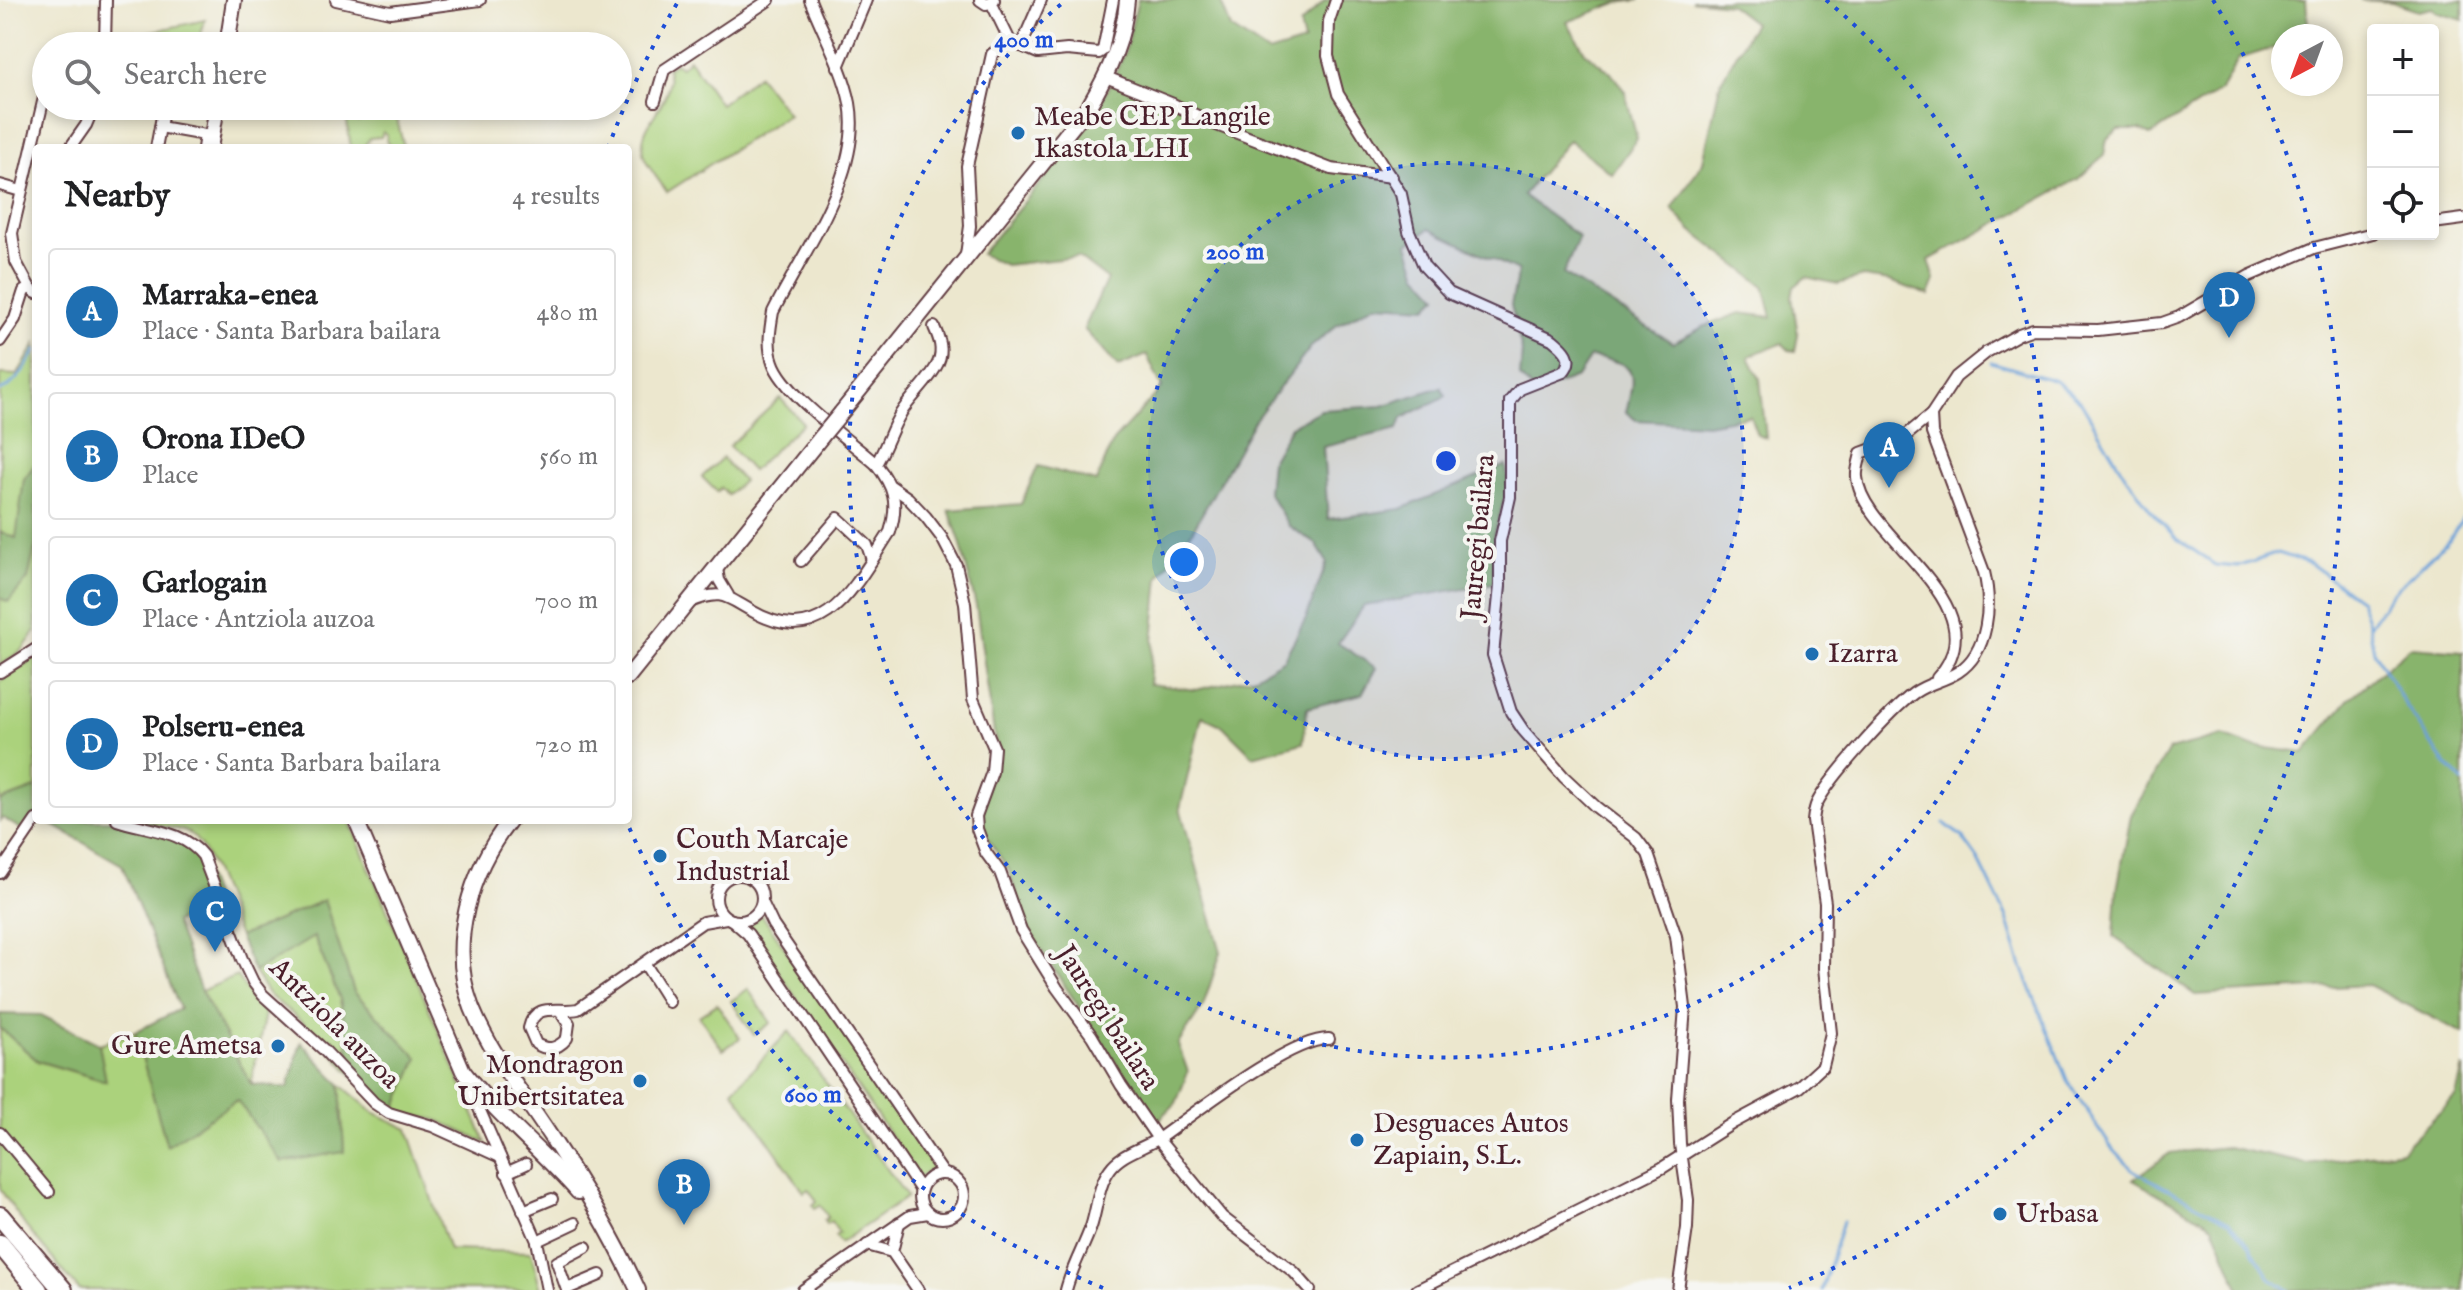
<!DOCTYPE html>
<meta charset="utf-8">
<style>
:root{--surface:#fff;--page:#f2f2f2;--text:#202124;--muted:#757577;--line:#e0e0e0;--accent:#1f6fb2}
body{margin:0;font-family:"IM FELL English",serif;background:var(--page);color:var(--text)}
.controls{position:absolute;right:24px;top:24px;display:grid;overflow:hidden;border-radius:8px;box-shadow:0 4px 12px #0003}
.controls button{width:72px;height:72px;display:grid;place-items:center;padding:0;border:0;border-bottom:2px solid var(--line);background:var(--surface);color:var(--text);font:40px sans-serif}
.compass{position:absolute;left:2271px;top:24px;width:72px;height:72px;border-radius:50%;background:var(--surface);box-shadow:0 4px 12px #0003;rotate:221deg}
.you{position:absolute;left:1184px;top:562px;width:28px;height:28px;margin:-20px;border:6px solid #fff;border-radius:50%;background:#1a73e8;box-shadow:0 0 0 12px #1a73e833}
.badge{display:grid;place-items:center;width:52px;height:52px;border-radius:50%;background:var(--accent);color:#fff;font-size:26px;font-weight:700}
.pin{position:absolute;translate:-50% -66px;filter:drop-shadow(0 2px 4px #0008)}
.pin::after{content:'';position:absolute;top:42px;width:28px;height:24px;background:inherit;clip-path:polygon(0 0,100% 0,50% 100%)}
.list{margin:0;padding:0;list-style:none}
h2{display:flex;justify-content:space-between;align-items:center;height:104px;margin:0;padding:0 32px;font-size:34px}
h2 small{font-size:26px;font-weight:400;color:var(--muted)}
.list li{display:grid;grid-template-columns:52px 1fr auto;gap:24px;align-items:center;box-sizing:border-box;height:128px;margin:0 16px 16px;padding:0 16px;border:2px solid var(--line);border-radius:8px}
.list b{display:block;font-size:30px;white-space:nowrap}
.list p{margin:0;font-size:26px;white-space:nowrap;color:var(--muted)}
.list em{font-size:26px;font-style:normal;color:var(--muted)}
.icon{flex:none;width:44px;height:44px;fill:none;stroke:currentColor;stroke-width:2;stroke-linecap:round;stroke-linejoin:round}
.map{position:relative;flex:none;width:2463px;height:1290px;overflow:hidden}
.search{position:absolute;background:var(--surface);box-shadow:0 4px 12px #0003;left:32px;top:32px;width:600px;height:88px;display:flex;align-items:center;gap:20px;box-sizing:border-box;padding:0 28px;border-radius:44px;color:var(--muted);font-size:30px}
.panel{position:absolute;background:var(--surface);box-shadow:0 4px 12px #0003;left:32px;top:144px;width:600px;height:680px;border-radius:8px}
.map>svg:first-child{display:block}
.green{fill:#abd27c;stroke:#7a7854;stroke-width:2}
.forest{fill:#88b46c;stroke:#696a4c;stroke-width:2}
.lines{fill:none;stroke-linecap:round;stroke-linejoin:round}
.stream{stroke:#6ba0d8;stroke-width:3}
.street-casing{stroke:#623d43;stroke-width:14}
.secondary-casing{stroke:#623d43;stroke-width:18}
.highway-casing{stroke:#623d43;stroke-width:22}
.street{stroke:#fff;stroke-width:10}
.secondary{stroke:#fff;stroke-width:14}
.highway{stroke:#fff;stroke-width:18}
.secondary-bridge-casing{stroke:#623d43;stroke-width:18;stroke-linecap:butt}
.secondary-bridge{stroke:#fff;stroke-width:14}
.ring{fill:none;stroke:#1d4ed8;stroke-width:4;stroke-dasharray:4 8}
.poi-dot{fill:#1f6fb2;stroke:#f6f6f2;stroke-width:3}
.labels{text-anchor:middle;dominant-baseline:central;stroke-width:8;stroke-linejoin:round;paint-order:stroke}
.poi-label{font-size:28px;fill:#4a1f2b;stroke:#f6f6f2;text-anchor:start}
.street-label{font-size:28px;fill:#4a1f2b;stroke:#f6f6f2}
.centre{fill:#1d4ed8;stroke:#f6f6f2;stroke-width:4}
.ring-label{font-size:24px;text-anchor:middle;font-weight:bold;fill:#1d4ed8;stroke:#f6f6f2;stroke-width:8;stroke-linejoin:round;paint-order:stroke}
</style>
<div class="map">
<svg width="2463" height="1290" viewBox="0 0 2463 1290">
<rect width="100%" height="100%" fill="#f6f6f2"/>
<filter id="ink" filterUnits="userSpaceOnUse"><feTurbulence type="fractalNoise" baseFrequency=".0125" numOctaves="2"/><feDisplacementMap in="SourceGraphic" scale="16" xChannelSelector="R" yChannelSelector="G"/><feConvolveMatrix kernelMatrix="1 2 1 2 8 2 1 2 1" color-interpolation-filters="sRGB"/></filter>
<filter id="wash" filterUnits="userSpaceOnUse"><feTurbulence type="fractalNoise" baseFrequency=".006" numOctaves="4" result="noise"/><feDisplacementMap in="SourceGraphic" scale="32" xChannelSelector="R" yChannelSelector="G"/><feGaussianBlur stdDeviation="1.8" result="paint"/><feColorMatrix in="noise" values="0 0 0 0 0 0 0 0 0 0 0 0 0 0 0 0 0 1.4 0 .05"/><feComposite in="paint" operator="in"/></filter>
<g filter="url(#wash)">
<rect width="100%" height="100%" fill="#ece7ce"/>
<!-- green -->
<g class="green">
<polygon points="205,20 198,46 156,46 134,40 135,35"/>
<path d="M689 59 720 104 758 75 788 114 667 192C660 181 646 166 643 153 637 121 677 103 667 69L675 63 681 67Z"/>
<polygon points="352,106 357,122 395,111 404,148 391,148 386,139 387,135 383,132 381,137 370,138 363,148 351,148 345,109"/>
<polygon points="36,344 36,631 23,649 0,666 0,374 17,375"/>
<polygon points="780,398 803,423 752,471 729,446"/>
<polygon points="722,458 743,481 728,495 721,488 717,492 702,477"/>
<polygon points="36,657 36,788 0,801 0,681"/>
<path d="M147 820H349L486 1143 437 1120 394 1112 418 1058 354 992 324 900 239 937C230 914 209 845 189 833 176 826 160 829 147 820Z"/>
<polygon points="762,915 935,1166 919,1177 747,926"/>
<polygon points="314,936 340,999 353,1076 312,1030 269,995 254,972"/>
<polygon points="237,976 250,996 265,1013 251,1084 201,991"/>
<polygon points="748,989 771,1023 754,1035 731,1001"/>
<polygon points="717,1004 740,1038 723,1050 699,1016"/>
<polygon points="0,1028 38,1061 105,1081 99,1044 135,1032 167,1146 237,1100 282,1162 344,1151 340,1084 373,1112 408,1129 449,1250 531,1252 541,1290 79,1290 26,1227 0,1189"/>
<polygon points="789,1031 907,1197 840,1243 835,1236 839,1233 831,1221 826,1224 824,1221 828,1217 820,1205 815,1208 813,1205 817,1201 808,1189 804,1192 733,1090"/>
</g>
<!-- forest -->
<g class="forest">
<path d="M1138 0H1220L1231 28 1268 53 1304 42 1300 25 1325 0H1640L1617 3 1567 22 1585 52 1612 74 1625 92 1637 139 1612 174 1569 140 1523 195 1579 237 1563 274 1673 343 1703 327 1740 313 1772 317 1764 286 1692 231 1672 209 1703 162 1720 83 1754 23 1729 4 1691 0H2306L2309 36H2283V45L2238 59 2221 90 2150 135 2140 130H2118L2107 139 2104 155 2078 179 1929 260 1935 280 1929 295 1890 281 1863 277 1838 284 1806 277 1794 287 1792 296 1798 335 1795 351 1789 350 1782 343C1771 350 1760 349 1749 357L1760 379 1766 438 1757 435 1750 416 1707 424 1636 420 1626 412C1637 369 1636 363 1590 357L1577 377 1535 393 1520 377 1522 351 1511 305 1518 271 1429 229 1408 244 1418 274 1438 296 1427 307 1376 304 1337 325 1311 347 1254 421 1193 530 1159 577 1149 684 1196 690 1255 676 1284 659 1306 618 1327 562 1316 544 1289 526 1268 492 1271 461 1291 426 1321 410 1382 406 1441 387 1446 396 1402 418 1398 429 1323 447 1328 519 1401 509 1506 465 1508 487 1494 535V583L1364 606 1338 643 1376 668 1362 694 1307 708 1303 743 1253 756 1223 726 1202 716 1180 808 1221 952 1203 1006 1178 1044 1188 1072 1176 1103 1156 1123 1033 938 1021 912 1009 870 985 835 980 817 996 747 976 606 960 541 949 510 1021 504 1038 466 1096 482 1113 441 1162 388 1147 355 1118 367 1084 329 1107 279 1078 257 1005 265 981 254 1092 121 1124 55Z"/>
<polygon points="2360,0 2463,0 2463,20 2439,13 2432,8 2418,11 2392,2"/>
<polygon points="36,463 36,543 28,579 8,602 0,598 0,532 16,538 24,479"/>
<polygon points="2410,647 2463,651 2463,1033 2368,985 2195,995 2114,937 2117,890 2131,815 2169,750 2223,736 2250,746 2304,753 2348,700"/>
<polygon points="36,788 36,815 34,815 22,830 3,818 0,821 0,801"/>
<polygon points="44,820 147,820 190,849 200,861 217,906 175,922 201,991 251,1084 288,1088 301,1042 340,1084 344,1152 282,1162 237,1100 167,1146 135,1032 180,1009 122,865"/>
<polygon points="324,900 354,992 418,1058 394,1112 375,1099 353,1076 340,999 314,937 254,972 239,937"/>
<polygon points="0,1014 41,1015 99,1044 106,1081 38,1061 0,1028"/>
<polygon points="2463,1067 2463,1290 2240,1290 2213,1225 2133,1180 2170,1153 2227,1147 2308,1164 2402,1150 2456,1096"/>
</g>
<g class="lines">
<!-- stream -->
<g class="stream">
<polyline points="1991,362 2056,381 2081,402 2123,472 2151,511 2176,538 2215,565 2238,567 2278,553 2309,563 2360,600 2369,626"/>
<path d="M0 391C16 385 28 364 36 350"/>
<polyline points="2463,518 2449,540 2392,593 2369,626 2374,652 2403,701 2443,761 2463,782"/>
<polyline points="1944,823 1962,837 1978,859 2007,918 2021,964 2067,1080 2111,1147 2133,1170 2229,1222 2250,1246 2270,1278 2289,1290"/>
<polyline points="1822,1290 1843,1221"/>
</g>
</g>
</g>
<g filter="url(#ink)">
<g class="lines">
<defs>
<g id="street">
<polyline points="336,0 390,12 480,0"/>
<polyline points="980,0 986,4 994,0"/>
<path d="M1336 0 1329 21 1328 56 1338 94 1401 194 1409 231 1424 266 1449 293 1552 339C1563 348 1576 358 1563 372L1520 389 1510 401V497L1500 541V586L1493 655 1511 712 1523 730 1564 777 1596 807 1636 838 1648 854 1676 936 1685 1007 1678 1099 1680 1144 1688 1200 1687 1228 1678 1290"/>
<polyline points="991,2 1010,41 1038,53 1067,50 1099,53 1103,50 1113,0"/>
<polyline points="78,46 99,42 105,33"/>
<polyline points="105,46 106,0"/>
<polyline points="1021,46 1041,0"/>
<polyline points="838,67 866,0"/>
<polyline points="1106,77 1173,104 1214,124 1331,169 1392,177"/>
<polyline points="655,101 664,70 769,0"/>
<polyline points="160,127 205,135 203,148"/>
<polyline points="72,145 86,125 94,106"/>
<polyline points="156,148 164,106"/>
<polyline points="0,185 21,191"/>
<polyline points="2433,223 2463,219"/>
<polyline points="966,255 970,226 967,166 992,54 1010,41"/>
<polyline points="36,293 30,288 16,262 12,233 46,89"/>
<polyline points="0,341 15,319 24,291 30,288"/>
<path d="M1931 415 1904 437 1861 453C1860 460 1856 470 1857 477 1861 537 2004 605 1937 678"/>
<path d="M876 464C886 448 891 429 901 413 911 396 930 381 938 363 944 350 939 338 934 327"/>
<polyline points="891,486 908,498 926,517 942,538 956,565 965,603 973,699 994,748 992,772 976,816 977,829 986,853 1000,872 1021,930 1057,988 1092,1036 1121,1085 1158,1139 1222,1217 1294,1272 1310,1290"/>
<polyline points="801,561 838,518 867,545 872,560"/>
<polyline points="717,569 719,580 728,595"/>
<path d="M690 602C722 589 725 596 752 611 824 653 856 584 890 532 899 503 894 487 876 464 850 441 783 393 773 362 767 346 770 329 773 312 803 251 863 173 850 103 843 68 823 33 810 0"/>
<polyline points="0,672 36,649"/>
<path d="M117 820C147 830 183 830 203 856L242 959 253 982 263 995 323 1049 374 1103 389 1113 432 1126 500 1157"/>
<polyline points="0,873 36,820"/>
<circle cx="739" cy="898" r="23"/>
<polyline points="762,902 773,925 943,1173"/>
<polyline points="732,920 748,934 920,1189"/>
<polyline points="645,964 669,1002"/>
<path d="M561 1012 569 1023 567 1038C558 1049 548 1051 536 1044L529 1028C535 1001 558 1013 578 1009L703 922 726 918"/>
<polyline points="467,1081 537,1241 547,1290"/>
<polyline points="0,1133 49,1192"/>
<polyline points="506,1173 526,1164"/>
<circle cx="942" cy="1196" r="22"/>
<polyline points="523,1211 552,1199"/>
<polyline points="537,1241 575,1223"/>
<polyline points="867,1245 892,1252 918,1290"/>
<polyline points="892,1252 899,1223"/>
<polyline points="567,1289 600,1275"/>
<polyline points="567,1290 557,1262 586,1247"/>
<polyline points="803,1290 910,1216 928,1213"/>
<path d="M1066 1290C1072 1267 1083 1249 1091 1227 1097 1209 1098 1185 1110 1169 1121 1153 1145 1148 1161 1137 1195 1113 1290 1038 1329 1039"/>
<path d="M1417 1290 1662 1168 1733 1123 1800 1087 1823 1066 1831 1033 1824 968 1825 903 1813 821C1814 814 1814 809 1817 803 1830 777 1891 710 1914 693 1928 683 1944 681 1958 672 1989 652 1992 604 1984 572L1932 433 1931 415 1956 377 1987 352 2019 334 2033 329 2098 330 2162 323 2179 317 2249 276 2314 248 2373 233"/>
</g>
<g id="secondary">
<polyline points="227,46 234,0"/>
<polyline points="210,148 217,106"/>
<path d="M841 413 1089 106C1109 72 1124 40 1127 0"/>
<polyline points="628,677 822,436"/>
<path d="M356 820 463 1071C497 1115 541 1150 578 1192"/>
<path d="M510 820C470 871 447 944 472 1008 491 1054 524 1096 551 1137 584 1187 613 1236 638 1290"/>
</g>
<g id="highway">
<polyline points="0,1216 63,1290"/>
<polyline points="0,1244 38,1290"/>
</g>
</defs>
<!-- street casing -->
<use href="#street" class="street-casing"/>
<!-- secondary casing -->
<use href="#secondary" class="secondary-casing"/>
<!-- highway casing -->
<use href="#highway" class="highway-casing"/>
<!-- street -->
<use href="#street" class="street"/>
<!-- secondary -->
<use href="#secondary" class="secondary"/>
<!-- highway -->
<use href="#highway" class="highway"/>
<defs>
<polyline id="secondary-bridge" points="822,436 841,413"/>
</defs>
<!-- secondary-bridge casing -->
<use href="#secondary-bridge" class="secondary-bridge-casing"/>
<!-- secondary-bridge -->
<use href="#secondary-bridge" class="secondary-bridge"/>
</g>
</g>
<!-- distance rings -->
<circle cx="1446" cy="461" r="298" fill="#1d4ed8" fill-opacity=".12"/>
<g class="ring">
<circle cx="1446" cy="461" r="298"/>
<path d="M1826 0A597 597 0 1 1 1066 0"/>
<path d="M1103 1288A895 895 0 0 1 628 825M608 148A895 895 0 0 1 679 0M2213 0A895 895 0 0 1 1789 1288"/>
</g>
<!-- markers -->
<g class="poi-dot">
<circle cx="1018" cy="133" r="8"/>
<circle cx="1812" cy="654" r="8"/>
<circle cx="660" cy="856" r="8"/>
<circle cx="278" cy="1046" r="8"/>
<circle cx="640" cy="1081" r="8"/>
<circle cx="1357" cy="1140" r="8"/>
<circle cx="2000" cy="1214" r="8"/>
</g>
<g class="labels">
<!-- poi labels -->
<g class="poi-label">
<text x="1034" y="117">Meabe CEP Langile<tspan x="1034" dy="32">Ikastola LHI</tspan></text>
<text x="1828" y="654">Izarra</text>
<text x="676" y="840">Couth Marcaje<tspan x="676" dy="32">Industrial</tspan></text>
<text x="262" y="1046" text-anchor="end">Gure Ametsa</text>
<text x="624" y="1065" text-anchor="end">Mondragon<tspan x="624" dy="32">Unibertsitatea</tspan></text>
<text x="1373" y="1124">Desguaces Autos<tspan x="1373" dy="32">Zapiain, S.L.</tspan></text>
<text x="2016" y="1214">Urbasa</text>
</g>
<!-- street labels -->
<g class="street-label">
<text transform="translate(1479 537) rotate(-85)">Jauregi bailara</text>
<text transform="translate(1107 1018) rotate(57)">Jauregi bailara</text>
<text transform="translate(334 1024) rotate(45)">Antziola auzoa</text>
</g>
</g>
<circle cx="1446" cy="461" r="12" class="centre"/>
<g class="ring-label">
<text x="1024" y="47">400 m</text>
<text x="1235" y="259">200 m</text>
<text x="813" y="1102">600 m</text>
</g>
</svg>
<div class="controls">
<button>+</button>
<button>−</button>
<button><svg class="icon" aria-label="locate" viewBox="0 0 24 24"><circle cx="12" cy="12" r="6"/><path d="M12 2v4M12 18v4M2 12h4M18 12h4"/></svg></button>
</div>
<svg class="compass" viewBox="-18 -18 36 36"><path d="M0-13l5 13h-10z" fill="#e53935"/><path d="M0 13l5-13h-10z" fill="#757577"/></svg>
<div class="you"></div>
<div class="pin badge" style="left:1889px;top:488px">A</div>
<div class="pin badge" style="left:684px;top:1225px">B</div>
<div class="pin badge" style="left:215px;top:952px">C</div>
<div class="pin badge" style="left:2229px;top:338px">D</div>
<div class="search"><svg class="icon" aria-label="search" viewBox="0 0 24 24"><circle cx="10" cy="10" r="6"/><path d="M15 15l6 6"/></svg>Search here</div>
<section class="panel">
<h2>Nearby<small>4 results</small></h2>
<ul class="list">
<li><span class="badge">A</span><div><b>Marraka-enea</b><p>Place · Santa Barbara bailara</p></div><em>480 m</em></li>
<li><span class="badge">B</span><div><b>Orona IDeO</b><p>Place</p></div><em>560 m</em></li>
<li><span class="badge">C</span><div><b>Garlogain</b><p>Place · Antziola auzoa</p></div><em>700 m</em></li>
<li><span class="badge">D</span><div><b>Polseru-enea</b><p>Place · Santa Barbara bailara</p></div><em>720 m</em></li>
</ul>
</section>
</div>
